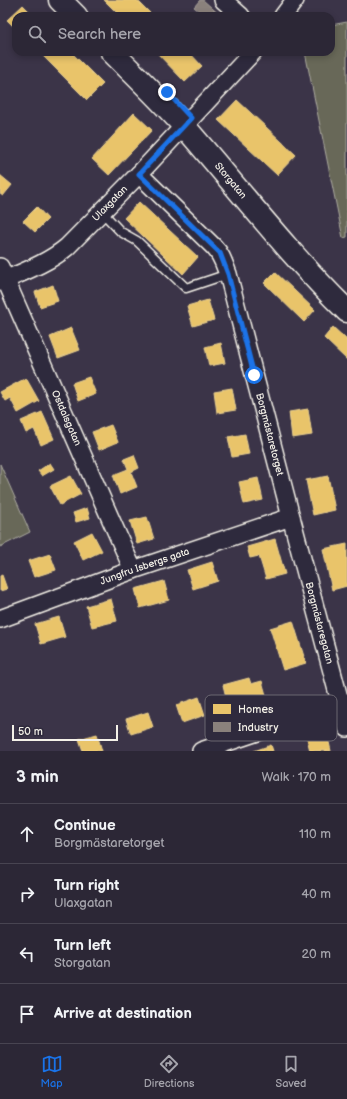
<!DOCTYPE html>
<meta charset="utf-8">
<style>
:root{--surface:#2c2736;--page:#342f3e;--text:#f1f3f6;--muted:#a6a5ad;--line:#484451;--accent:#1a73e8}
body{margin:0;font-family:"Balsamiq Sans",sans-serif;background:var(--page);color:var(--text)}
.scale{position:absolute;left:12px;bottom:10px;width:106px;box-sizing:border-box;padding-left:4px;border:2px solid #f4f1e8;border-top:0;font-size:11px;line-height:14px;white-space:nowrap;color:#f4f1e8;-webkit-text-stroke:3px #2f2a3d;paint-order:stroke}
.stop{position:absolute;width:12px;height:12px;margin:-9px;border:3px solid #1a73e8;border-radius:50%;background:#fff}
.stop.end{background:#1a73e8;border-color:#fff;box-shadow:0 1px 4px #0008}
.list{margin:0;padding:0;list-style:none}
h2{display:flex;justify-content:space-between;align-items:center;height:52px;margin:0;padding:0 16px;font-size:17px}
h2 small{font-size:13px;font-weight:400;color:var(--muted)}
.list li{display:grid;grid-template-columns:26px 1fr auto;gap:12px;align-items:center;box-sizing:border-box;height:60px;padding:0 16px;border-top:1px solid var(--line)}
.list b{display:block;font-size:15px;white-space:nowrap}
.list p{margin:0;font-size:13px;white-space:nowrap;color:var(--muted)}
.list em{font-size:13px;font-style:normal;color:var(--muted)}
.icon{flex:none;width:22px;height:22px;fill:none;stroke:currentColor;stroke-width:2;stroke-linecap:round;stroke-linejoin:round}
.map{position:relative;flex:none;width:347px;height:751px;overflow:hidden}
.search{position:absolute;background:var(--surface);box-shadow:0 2px 6px #0003;left:12px;right:12px;top:12px;height:44px;display:flex;align-items:center;gap:10px;box-sizing:border-box;padding:0 14px;border-radius:12px;color:var(--muted);font-size:15px}
.sheet{height:292px;background:var(--surface)}
nav{display:flex;justify-content:space-around;align-items:center;box-sizing:border-box;height:56px;border-top:1px solid var(--line);background:var(--surface);font-size:11px;color:var(--muted)}
nav a{display:grid;justify-items:center;gap:2px}
nav .on{color:var(--accent)}
.map>svg:first-child{display:block}
.green{fill:#676859;stroke:#aeaca0}
.homes{fill:#e9c46a;stroke:#ecd290}
.industry{fill:#8a817c;stroke:#aaa39c}
.lines{fill:none;stroke-linecap:round;stroke-linejoin:round}
.lane-casing{stroke:#f4f1e8;stroke-width:11}
.street-casing{stroke:#f4f1e8;stroke-width:20}
.secondary-casing{stroke:#f4f1e8;stroke-width:25}
.lane{stroke:#2f2a3d;stroke-width:8}
.street{stroke:#2f2a3d;stroke-width:17}
.secondary{stroke:#2f2a3d;stroke-width:22}
.route{stroke:#1a73e8;stroke-width:5}
.labels{text-anchor:middle;dominant-baseline:central;stroke-width:4;stroke-linejoin:round;paint-order:stroke}
.street-label{font-size:10px;fill:#f4f1e8;stroke:#2f2a3d}
.key{fill:#2f2a3d;stroke:#6a6670;stroke-width:1}
.key-label{font-size:11px;fill:#f4f1e8}
</style>
<div class="map">
<svg width="347" height="751" viewBox="0 0 347 751">
<rect width="100%" height="100%" fill="#3b3448"/>
<filter id="ink" filterUnits="userSpaceOnUse"><feTurbulence type="fractalNoise" baseFrequency=".025" numOctaves="2"/><feDisplacementMap in="SourceGraphic" scale="8" xChannelSelector="R" yChannelSelector="G"/><feConvolveMatrix kernelMatrix="1 2 1 2 8 2 1 2 1" color-interpolation-filters="sRGB"/></filter>
<g filter="url(#ink)">
<!-- green -->
<g class="green">
<polygon points="347,22 347,237 343,238 305,52 331,52 331,25"/>
<polygon points="0,464 30,532 0,547"/>
</g>
<!-- homes -->
<g class="homes">
<polygon points="104,0 137,0 153,16 120,16"/>
<polygon points="23,5 34,16 16,16 16,29 7,20"/>
<polygon points="39,52 71,52 103,84 87,100"/>
<polygon points="156,52 189,52 202,66 185,82"/>
<polygon points="237,100 296,155 277,175 218,120"/>
<polygon points="134,113 152,130 109,175 92,159"/>
<polygon points="0,175 12,185 3,196 0,194"/>
<polygon points="139,202 198,257 183,274 124,218"/>
<polygon points="37,207 48,219 35,232 23,221"/>
<polygon points="275,272 315,310 304,322 264,283"/>
<polygon points="53,285 58,301 40,307 35,292"/>
<polygon points="208,300 214,320 193,326 187,306"/>
<polygon points="333,327 347,340 347,360 324,338"/>
<polygon points="71,328 80,350 58,358 50,337"/>
<polygon points="221,343 225,363 209,366 205,347"/>
<polygon points="89,377 96,394 78,401 72,383"/>
<polygon points="26,378 39,401 18,413 10,398 5,401 0,392"/>
<polygon points="232,388 236,410 217,413 214,391"/>
<polygon points="308,409 312,435 292,438 289,412"/>
<polygon points="42,412 54,439 41,445 34,429 26,433 21,421"/>
<polygon points="111,425 118,442 99,450 92,432"/>
<polygon points="245,434 249,454 232,457 228,437"/>
<polygon points="134,455 139,468 131,472 137,487 120,494 113,475 128,469 124,459"/>
<polygon points="50,463 54,469 42,476 38,471"/>
<polygon points="71,476 81,494 60,505 50,486"/>
<polygon points="328,476 335,510 313,515 306,480"/>
<polygon points="258,478 263,500 244,504 239,482"/>
<polygon points="87,508 90,518 76,522 73,513"/>
<polygon points="147,517 154,539 137,544 130,521"/>
<polygon points="92,532 102,551 83,560 74,541"/>
<polygon points="275,539 285,574 266,579 259,556 250,558 247,547"/>
<polygon points="347,544 347,586 332,590 323,549"/>
<polygon points="50,554 56,570 34,577 28,561"/>
<polygon points="212,562 218,581 193,589 187,570"/>
<polygon points="2,575 7,589 0,591 0,576"/>
<polygon points="164,581 169,600 140,608 135,589"/>
<polygon points="111,599 117,621 92,627 86,606"/>
<polygon points="59,617 65,637 41,644 35,624"/>
<polygon points="293,621 306,663 283,670 270,628"/>
<polygon points="249,678 251,684 262,681 266,695 228,705 223,685"/>
<polygon points="199,697 205,715 182,723 176,705"/>
<polygon points="148,712 153,727 131,734 126,719"/>
<polygon points="325,725 331,751 310,751 305,730"/>
<polygon points="97,734 102,751 83,751 79,739"/>
<polygon points="271,745 273,751 254,751"/>
</g>
<!-- industry -->
<polygon class="industry" points="200,0 203,0 221,16 205,16 194,7"/>
<g class="lines">
<defs>
<polyline id="lane" points="102,212 121,232 137,241 186,288 228,274"/>
<g id="street">
<polyline points="223,0 241,16"/>
<polyline points="283,16 295,0"/>
<path id="s1" d="M139 174 214 247C222 255 224 264 228 274L291 517 347 728"/>
<path id="s2" d="M0 267 133 570"/>
<path id="s3" d="M0 282C23 272 48 263 67 247L139 174 253 52"/>
<path id="s4" d="M0 619 133 570 291 517"/>
<polyline points="201,751 347,702"/>
</g>
<g id="secondary">
<polyline points="60,0 76,16"/>
<path id="s5" d="M112 52C136 76 161 100 184 126 238 188 288 253 347 311"/>
</g>
</defs>
<!-- lane casing -->
<use href="#lane" class="lane-casing"/>
<!-- street casing -->
<use href="#street" class="street-casing"/>
<!-- secondary casing -->
<use href="#secondary" class="secondary-casing"/>
<!-- lane -->
<use href="#lane" class="lane"/>
<!-- street -->
<use href="#street" class="street"/>
<!-- secondary -->
<use href="#secondary" class="secondary"/>
</g>
</g>
<g class="lines" filter="url(#ink)">
<!-- route -->
<polyline class="route" points="167,92 191,118 139,174 220,253 228,274 254,375"/>
</g>
<g class="labels">
<!-- street labels -->
<g class="street-label">
<text stroke="none"><textPath href="#s5" startOffset="175">Storgatan</textPath></text>
<text stroke="none"><textPath href="#s3" startOffset="137">Ulaxgatan</textPath></text>
<text stroke="none"><textPath href="#s2" startOffset="165">Ostdalsgatan</textPath></text>
<text stroke="none"><textPath href="#s1" startOffset="301">Borgmästaretorget</textPath></text>
<text stroke="none"><textPath href="#s4" startOffset="154">Jungfru Isbergs gata</textPath></text>
<text stroke="none"><textPath href="#s1" startOffset="496">Borgmästaregatan</textPath></text>
</g>
</g>
<!-- legend -->
<rect x="205" y="695" width="132" height="46" rx="6" class="key"/>
<rect x="213" y="704" width="18" height="10" fill="#e9c46a"/>
<rect x="213" y="722" width="18" height="10" fill="#8a817c"/>
<g class="key-label">
<text x="238" y="713">Homes</text>
<text x="238" y="731">Industry</text>
</g>
</svg>
<div class="scale">50 m</div>
<div class="stop" style="left:254px;top:375px"></div>
<div class="stop end" style="left:167px;top:92px"></div>
<div class="search"><svg class="icon" aria-label="search" viewBox="0 0 24 24"><circle cx="10" cy="10" r="6"/><path d="M15 15l6 6"/></svg>Search here</div>
</div>
<section class="sheet">
<h2>3 min<small>Walk · 170 m</small></h2>
<ul class="list">
<li><svg class="icon" aria-label="ahead" viewBox="0 0 24 24"><path d="M12 20V5M6 11l6-6 6 6"/></svg><div><b>Continue</b><p>Borgmästaretorget</p></div><em>110 m</em></li>
<li><svg class="icon" aria-label="right" viewBox="0 0 24 24"><path d="M7 20v-9h11M14 6l5 5-5 5"/></svg><div><b>Turn right</b><p>Ulaxgatan</p></div><em>40 m</em></li>
<li><svg class="icon" aria-label="left" viewBox="0 0 24 24"><path d="M17 20v-9H6M10 6l-5 5 5 5"/></svg><div><b>Turn left</b><p>Storgatan</p></div><em>20 m</em></li>
<li><svg class="icon" aria-label="arrive" viewBox="0 0 24 24"><path d="M6 21V4h12l-3 4 3 4H6"/></svg><div><b>Arrive at destination</b></div></li>
</ul>
</section>
<nav>
<a class="on"><svg class="icon" aria-label="map" viewBox="0 0 24 24"><path d="M3 6l6-2 6 2 6-2v14l-6 2-6-2-6 2zM9 4v14M15 6v14"/></svg>Map</a>
<a><svg class="icon" aria-label="directions" viewBox="0 0 24 24"><path d="M12 3l9 9-9 9-9-9zM9 14v-3h6M13 9l2 2-2 2"/></svg>Directions</a>
<a><svg class="icon" aria-label="saved" viewBox="0 0 24 24"><path d="M7 4h10v16l-5-4-5 4z"/></svg>Saved</a>
</nav>
